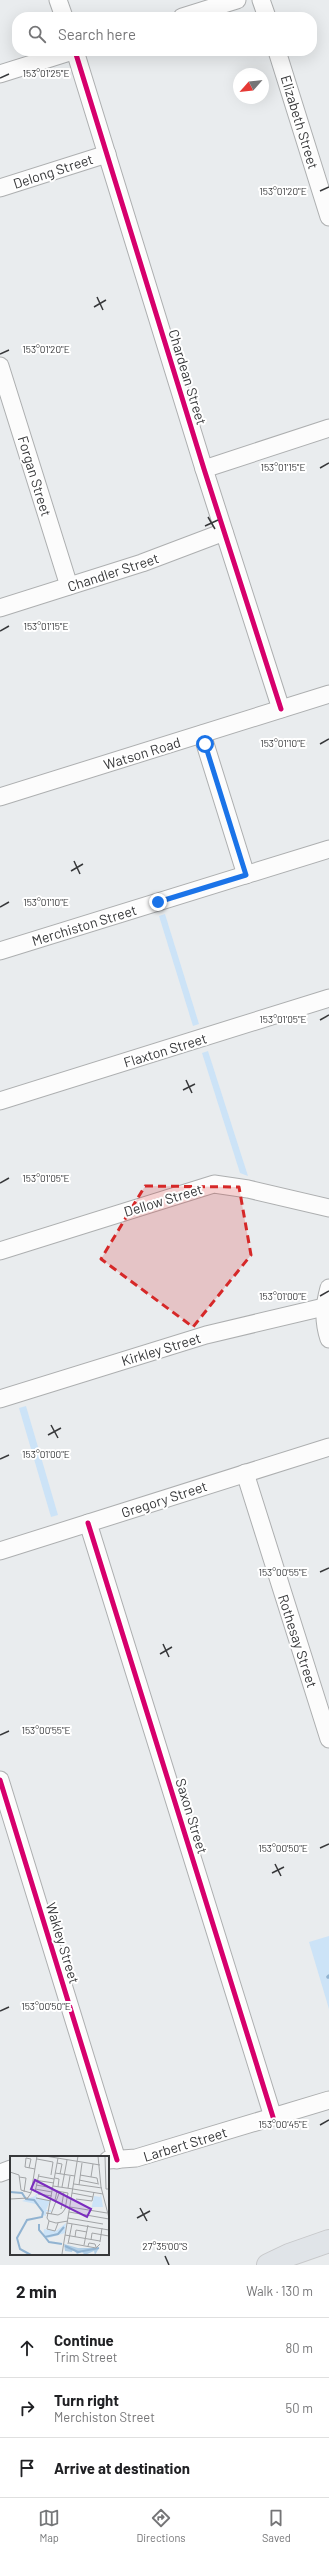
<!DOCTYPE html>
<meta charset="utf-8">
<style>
:root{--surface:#fff;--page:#f2f2f2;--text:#202124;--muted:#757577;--line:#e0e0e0;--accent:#757779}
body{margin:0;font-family:Barlow,sans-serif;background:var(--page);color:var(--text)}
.compass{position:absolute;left:233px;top:68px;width:36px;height:36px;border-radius:50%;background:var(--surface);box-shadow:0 4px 16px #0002;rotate:243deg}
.stop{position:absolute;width:12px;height:12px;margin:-9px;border:3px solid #1a73e8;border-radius:50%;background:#fff}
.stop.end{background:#1a73e8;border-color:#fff;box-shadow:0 1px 4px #0008}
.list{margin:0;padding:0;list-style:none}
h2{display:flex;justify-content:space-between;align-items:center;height:52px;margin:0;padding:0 16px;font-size:17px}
h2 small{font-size:13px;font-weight:400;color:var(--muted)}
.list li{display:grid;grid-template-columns:26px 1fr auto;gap:12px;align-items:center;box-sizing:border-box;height:60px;padding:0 16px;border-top:1px solid var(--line)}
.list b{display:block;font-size:15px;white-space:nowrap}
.list p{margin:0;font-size:13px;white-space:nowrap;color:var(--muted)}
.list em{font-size:13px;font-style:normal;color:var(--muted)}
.icon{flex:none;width:22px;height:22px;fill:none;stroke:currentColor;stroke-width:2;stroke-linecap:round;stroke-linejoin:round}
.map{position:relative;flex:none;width:329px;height:2265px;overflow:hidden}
.search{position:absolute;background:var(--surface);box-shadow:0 4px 16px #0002;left:12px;right:12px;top:12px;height:44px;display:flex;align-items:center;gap:10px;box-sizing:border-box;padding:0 14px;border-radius:16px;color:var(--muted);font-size:15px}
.sheet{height:232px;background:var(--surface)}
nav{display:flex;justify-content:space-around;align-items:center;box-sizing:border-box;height:56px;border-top:1px solid var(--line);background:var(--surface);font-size:11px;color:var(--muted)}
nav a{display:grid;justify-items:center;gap:2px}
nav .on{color:var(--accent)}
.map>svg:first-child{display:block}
.green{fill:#cce3f7}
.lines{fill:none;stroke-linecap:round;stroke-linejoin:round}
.stream{stroke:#91b3d1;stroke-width:3.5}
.minor-casing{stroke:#adafb0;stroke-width:19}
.major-casing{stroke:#c7c8ca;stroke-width:24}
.minor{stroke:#fcfcfc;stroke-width:17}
.major{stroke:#e0e4e8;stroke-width:22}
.cycleway-casing{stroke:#fff;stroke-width:8}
.cycleway{stroke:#d6006c;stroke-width:5}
.route{stroke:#1a73e8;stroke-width:5}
.marked{fill:#d62828;fill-opacity:0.2;stroke:#d62828;stroke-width:3;stroke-dasharray:8 5;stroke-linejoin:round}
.ticks{fill:none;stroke:#37383a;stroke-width:1.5}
.labels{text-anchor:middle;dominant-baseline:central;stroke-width:4;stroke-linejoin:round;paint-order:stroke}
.street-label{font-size:14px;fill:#37383a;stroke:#fff}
.inset-river{fill:none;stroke:#91b3d1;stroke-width:2}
.inset-road{fill:none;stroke:#a2a4a6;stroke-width:1}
.view{fill:#7b2cbf;fill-opacity:0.15;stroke:#7b2cbf;stroke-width:2}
.inset-edge{fill:none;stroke:#37383a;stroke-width:2}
.ticks-label{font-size:10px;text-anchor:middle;fill:#37383a;stroke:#fff;stroke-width:4;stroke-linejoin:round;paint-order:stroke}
</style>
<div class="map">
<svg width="329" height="2265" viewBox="0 0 329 2265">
<rect width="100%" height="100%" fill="#e9ecee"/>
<!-- green -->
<g class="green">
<polygon points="165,914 199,1024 193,1026 159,916"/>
<polygon points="208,1051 248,1176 240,1173 202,1053"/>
<polygon points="26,1406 58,1515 51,1517 19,1408"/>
<polygon points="329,1936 329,2009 309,1942"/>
</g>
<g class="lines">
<!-- stream -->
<polyline class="stream" points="328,1977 329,1976"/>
<defs>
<g id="minor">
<polyline points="58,0 64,17"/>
<polyline points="261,0 267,17"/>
<polyline points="182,17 237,0"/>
<polyline points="75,51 204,469 281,709"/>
<polyline points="277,51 329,217"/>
<polyline points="0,74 73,51"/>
<polyline points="0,188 107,154"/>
<polyline points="0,366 69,586"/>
<polyline points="204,469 329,428"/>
<polyline points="0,608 142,563 224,532"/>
<polyline points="202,734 246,875"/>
<polyline points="0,797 329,694"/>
<polyline points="0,951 329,849"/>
<polyline points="0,1101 329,998"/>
<polyline points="0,1251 214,1184 248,1189 329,1208"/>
<path d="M329 1288C324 1306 323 1320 329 1339"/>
<polyline points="0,1399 206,1335 324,1307"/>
<polyline points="245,1473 329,1739"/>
<polyline points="88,1523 273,2117"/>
<polyline points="0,1551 329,1447"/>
<polyline points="0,1780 117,2160"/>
<polyline points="108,2160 136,2158 329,2100"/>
<polyline points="0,2173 11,2169"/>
</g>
<polyline id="major" points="268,2265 289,2255 329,2241"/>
</defs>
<!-- minor casing -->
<use href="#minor" class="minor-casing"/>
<!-- major casing -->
<use href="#major" class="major-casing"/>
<!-- minor -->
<use href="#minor" class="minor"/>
<!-- major -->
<use href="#major" class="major"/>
<defs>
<g id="cycleway">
<polyline points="75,51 204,469 281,709"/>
<polyline points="88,1523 273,2117"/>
<polyline points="0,1780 117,2160"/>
</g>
</defs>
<!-- cycleway casing -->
<use href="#cycleway" class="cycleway-casing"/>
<!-- cycleway -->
<use href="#cycleway" class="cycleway"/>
</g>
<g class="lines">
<!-- route -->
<polyline class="route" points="158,902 246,875 205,744"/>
</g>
<!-- marked area -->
<path class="marked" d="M145 1186 239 1187 251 1255 193 1327 101 1259Z"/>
<!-- ticks -->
<path class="ticks" d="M0 78 9 74M320 191 329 187M97 297 103 310M94 307 106 300M0 354 9 350M320 468 329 463M208 517 215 529M205 526 218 520M0 631 9 626M320 744 329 739M74 861 80 874M71 871 83 864M0 907 9 902M320 1020 329 1015M186 1080 192 1093M183 1090 195 1084M0 1183 9 1178M320 1296 329 1291M51 1425 58 1438M48 1435 61 1428M0 1459 9 1455M320 1572 329 1568M163 1644 169 1657M160 1654 172 1647M0 1735 9 1731M320 1848 329 1844M275 1864 281 1876M272 1873 284 1867M0 2011 9 2007M320 2125 329 2120M140 2208 147 2221M137 2218 150 2211M165 2256 169 2265"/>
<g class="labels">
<!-- street labels -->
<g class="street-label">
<text transform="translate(300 122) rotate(73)">Elizabeth Street</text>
<text transform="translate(53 171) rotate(-18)">Delong Street</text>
<text transform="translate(188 377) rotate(73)">Chardean Street</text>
<text transform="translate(35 476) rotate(73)">Forgan Street</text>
<text transform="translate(113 572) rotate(-18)">Chandler Street</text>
<text transform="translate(142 753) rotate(-17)">Watson Road</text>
<text transform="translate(84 925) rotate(-17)">Merchiston Street</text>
<text transform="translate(165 1050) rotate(-17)">Flaxton Street</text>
<text transform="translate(163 1200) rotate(-17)">Dellow Street</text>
<text transform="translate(161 1349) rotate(-17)">Kirkley Street</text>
<text transform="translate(164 1499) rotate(-18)">Gregory Street</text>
<text transform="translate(298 1641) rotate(72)">Rothesay Street</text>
<text transform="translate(192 1816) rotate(73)">Saxon Street</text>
<text transform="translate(63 1943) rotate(73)">Wakley Street</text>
<text transform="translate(185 2144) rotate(-17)">Larbert Street</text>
</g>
</g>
<!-- overview -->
<g transform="translate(10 2156)">
<rect width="99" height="99" fill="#e9ecee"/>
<path d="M25 35 29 36 26 41 40 45 36 54H41V56L36 55V60L33 59 30 49 12 45 25 40 28 36ZM91 38 93 51H83L81 54 84 40 90 41ZM56 67 55 77 39 82 33 81 34 73 46 75Z" fill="#cce3f7"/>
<path d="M54 88 68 92H89L85 99 84 95 75 99 72 96 67 98 63 93 62 96 55 95Z" fill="#b0cde5"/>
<path class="inset-river" d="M0 36 12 37 16 43 24 44 33 56 32 61 17 64 7 82 10 93 21 99M29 68V74L35 81 48 78 54 71M35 81 39 86 52 88M55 90 68 96 89 92"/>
<path class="inset-road" d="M35 0 90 9M88 0 91 31 99 62M95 0 96 33H99M48 2 37 62 39 65 46 67 58 65M27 3 43 6 41 19M47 7 52 8 50 18M19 12 21 3 16 2 15 11 25 13M0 16 9 19 11 34 21 37M45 17 65 20M70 19 87 22 88 27M28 20 44 23M9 21 16 22 14 36M81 21 83 8M45 22 49 23 48 31M24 24 44 27M69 24 89 28M64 28 92 32M26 29 43 32M69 29 72 7M43 30 63 33M52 31 57 4M58 32 60 20M25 33 42 36M63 33 93 38M25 36 29 18M62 37 83 41M28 38 42 40M26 42 41 45M0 43 18 42M17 43 21 37 27 0M66 43 82 45 84 36M60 51 97 57M51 53 54 36M59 56 99 63M36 57 48 59 52 57 55 53 58 37 47 35 45 44M41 58 50 35M58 62 93 68M39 65 37 73 45 75 48 67M57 67 99 74M55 79 90 85M65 81 66 74 77 76M81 84 82 77 99 80M90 86 92 72M59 87 86 92 90 88M58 88 62 68M74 89 78 69M78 90 79 87 85 88 86 91M52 98 68 0"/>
<path class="view" d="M25 24 81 53 77 61 21 33Z"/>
<rect width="99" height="99" class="inset-edge"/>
</g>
<g class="ticks-label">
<text x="46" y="77">153°01'25"E</text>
<text x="283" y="195">153°01'20"E</text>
<text x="46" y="353">153°01'20"E</text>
<text x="283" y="471">153°01'15"E</text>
<text x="46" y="630">153°01'15"E</text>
<text x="283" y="747">153°01'10"E</text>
<text x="46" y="906">153°01'10"E</text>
<text x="283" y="1023">153°01'05"E</text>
<text x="46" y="1182">153°01'05"E</text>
<text x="283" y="1300">153°01'00"E</text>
<text x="46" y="1458">153°01'00"E</text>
<text x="283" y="1576">153°00'55"E</text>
<text x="46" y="1734">153°00'55"E</text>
<text x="283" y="1852">153°00'50"E</text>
<text x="46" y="2010">153°00'50"E</text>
<text x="283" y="2128">153°00'45"E</text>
<text x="165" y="2250">27°35'00"S</text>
</g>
</svg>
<svg class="compass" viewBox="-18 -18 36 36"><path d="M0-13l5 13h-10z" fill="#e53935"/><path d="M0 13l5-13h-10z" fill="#757577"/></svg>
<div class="stop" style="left:205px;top:744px"></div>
<div class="stop end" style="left:158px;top:902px"></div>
<div class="search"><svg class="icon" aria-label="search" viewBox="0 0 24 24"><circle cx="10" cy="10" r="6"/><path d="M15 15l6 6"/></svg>Search here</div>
</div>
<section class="sheet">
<h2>2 min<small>Walk · 130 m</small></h2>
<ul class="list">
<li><svg class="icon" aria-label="ahead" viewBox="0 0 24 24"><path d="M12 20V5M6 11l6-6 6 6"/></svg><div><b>Continue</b><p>Trim Street</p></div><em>80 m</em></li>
<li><svg class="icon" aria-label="right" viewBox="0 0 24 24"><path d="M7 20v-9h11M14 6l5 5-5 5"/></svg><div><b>Turn right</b><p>Merchiston Street</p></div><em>50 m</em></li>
<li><svg class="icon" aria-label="arrive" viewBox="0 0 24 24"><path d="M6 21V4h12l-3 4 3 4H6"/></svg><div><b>Arrive at destination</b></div></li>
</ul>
</section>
<nav>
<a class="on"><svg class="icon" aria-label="map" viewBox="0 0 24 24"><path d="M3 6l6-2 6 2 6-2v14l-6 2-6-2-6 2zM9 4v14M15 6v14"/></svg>Map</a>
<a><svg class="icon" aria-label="directions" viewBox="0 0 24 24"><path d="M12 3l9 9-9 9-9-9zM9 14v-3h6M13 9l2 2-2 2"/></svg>Directions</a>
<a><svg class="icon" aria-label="saved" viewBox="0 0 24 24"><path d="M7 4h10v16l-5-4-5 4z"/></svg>Saved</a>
</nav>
